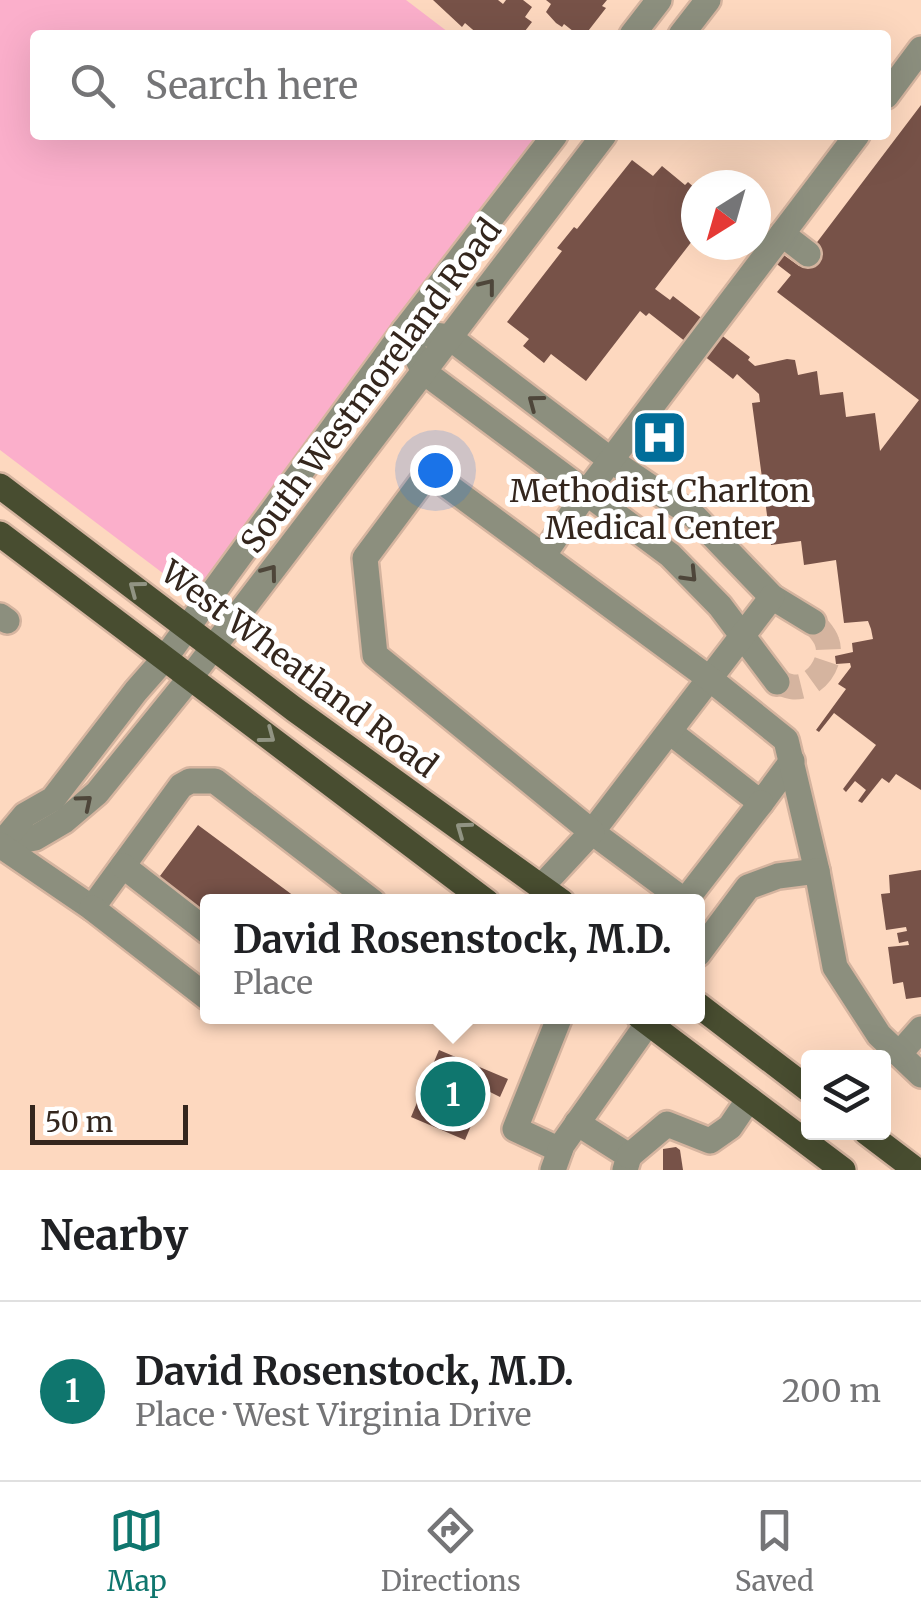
<!DOCTYPE html>
<meta charset="utf-8">
<style>
:root{--surface:#fff;--page:#f2f2f2;--text:#202124;--muted:#757577;--line:#e0e0e0;--accent:#0f766e}
body{margin:0;font-family:Merriweather,serif;background:var(--page);color:var(--text)}
.controls{position:absolute;right:30px;bottom:30px;display:grid;overflow:hidden;border-radius:10px;box-shadow:0 10px 40px #0002}
.controls button{width:90px;height:90px;display:grid;place-items:center;padding:0;border:0;border-bottom:2px solid var(--line);background:var(--surface);color:var(--text);font:50px sans-serif}
.compass{position:absolute;left:681px;top:170px;width:90px;height:90px;border-radius:50%;background:var(--surface);box-shadow:0 10px 40px #0002;rotate:217deg}
.scale{position:absolute;left:30px;bottom:25px;width:158px;box-sizing:border-box;padding-left:10px;border:5px solid #34261d;border-top:0;font-size:28px;line-height:35px;white-space:nowrap;color:#34261d;-webkit-text-stroke:8px #fff;paint-order:stroke}
.you{position:absolute;left:435px;top:470px;width:35px;height:35px;margin:-25px;border:8px solid #fff;border-radius:50%;background:#1a73e8;box-shadow:0 0 0 15px #1a73e833}
.badge{display:grid;place-items:center;width:65px;height:65px;border-radius:50%;background:var(--accent);color:#fff;font-size:32px;font-weight:700}
.pin{position:absolute;translate:-50% -50%;border:5px solid #fff;box-shadow:0 2px 10px #0006}
.popup{position:absolute;left:200px;top:894px;width:505px;height:130px;box-sizing:border-box;display:grid;place-content:center;border-radius:10px;background:var(--surface);filter:drop-shadow(0 2px 8px #0005);font-size:32px;white-space:nowrap;color:var(--muted)}
.popup b{font-size:38px;color:var(--text)}
.popup::after{content:'';position:absolute;left:50%;top:100%;margin-left:-20px;border:20px solid transparent;border-top-color:var(--surface)}
.list{margin:0;padding:0;list-style:none}
h2{display:flex;justify-content:space-between;align-items:center;height:130px;margin:0;padding:0 40px;font-size:42px}
h2 small{font-size:32px;font-weight:400;color:var(--muted)}
.list li{display:grid;grid-template-columns:65px 1fr auto;gap:30px;align-items:center;box-sizing:border-box;height:180px;padding:0 40px;border-top:2px solid var(--line)}
.list b{display:block;font-size:38px;white-space:nowrap}
.list p{margin:0;font-size:32px;white-space:nowrap;color:var(--muted)}
.list em{font-size:32px;font-style:normal;color:var(--muted)}
.icon{flex:none;width:55px;height:55px;fill:none;stroke:currentColor;stroke-width:2;stroke-linecap:round;stroke-linejoin:round}
.map{position:relative;flex:none;width:921px;height:1170px;overflow:hidden}
.search{position:absolute;background:var(--surface);box-shadow:0 10px 40px #0002;left:30px;right:30px;top:30px;height:110px;display:flex;align-items:center;gap:25px;box-sizing:border-box;padding:0 35px;border-radius:10px;color:var(--muted);font-size:38px}
.sheet{height:310px;background:var(--surface)}
nav{display:flex;justify-content:space-around;align-items:center;box-sizing:border-box;height:140px;border-top:2px solid var(--line);background:var(--surface);font-size:28px;color:var(--muted)}
nav a{display:grid;justify-items:center;gap:5px}
nav .on{color:var(--accent)}
.map>svg:first-child{display:block}
.green{fill:#fbafcb}
.building{fill:#775248}
.lines{fill:none;stroke-linecap:round;stroke-linejoin:round}
.minor-tunnel{stroke:#d5b49f;stroke-width:25;stroke-dasharray:25 12;stroke-linecap:butt}
.minor-casing{stroke:#d5b49f;stroke-width:30}
.major-casing{stroke:#d5b49f;stroke-width:30}
.minor{stroke:#8c8f7e;stroke-width:25}
.major{stroke:#484d30;stroke-width:25}
.oneway{stroke:#4e463a}
.oneway2{stroke:#919483}
.labels{text-anchor:middle;dominant-baseline:central;stroke-width:10;stroke-linejoin:round;paint-order:stroke}
.street-label{font-size:32px;fill:#34261d;stroke:#fff}
.poi-label{font-size:32px;fill:#34261d;stroke:#fff}
</style>
<div class="map">
<svg width="921" height="1170" viewBox="0 0 921 1170">
<rect width="100%" height="100%" fill="#fdd8bf"/>
<!-- green -->
<polygon class="green" points="0,0 406,0 452,35 35,35 35,135 557,135 205,605 0,450"/>
<!-- building -->
<g class="building">
<polygon points="433,0 498,0 503,4 506,0 523,0 532,7 525,17 532,22 525,31 530,35 479,35 465,23 462,27"/>
<polygon points="546,0 607,0 602,6 606,8 585,35 578,35 564,24 562,27 556,23 546,12 551,4"/>
<polygon points="921,105 921,790 896,774 889,783 882,778 862,803 858,801 866,790 855,781 846,792 843,789 876,745 834,713 819,732 816,730 846,689 838,684 851,667 850,663 836,664 835,656 853,652 852,643 873,639 871,629 868,621 844,623 836,560 804,565 801,541 771,545 752,403 760,402 759,394 737,374 733,379 703,355 720,334 750,357 748,360 755,366 787,359 795,360 798,375 817,371 820,395 843,392 846,417 875,413 880,451 919,400 777,292 791,275 752,245 756,245 756,235 799,266"/>
<polygon points="632,160 653,176 662,166 685,185 688,182 696,189 696,236 655,289 670,300 673,296 704,320 686,342 649,313 646,316 640,311 586,381 551,354 544,363 523,346 529,339 507,322 562,251 557,248 574,227 577,229"/>
<polygon points="198,825 302,902 208,902 208,917 157,880"/>
<polygon points="921,870 921,997 906,999 903,982 893,984 888,947 909,945 908,941 899,943 897,933 907,931 906,927 886,930 881,894 890,893 889,875"/>
<polygon points="439,1050 508,1079 500,1097 486,1090 465,1140 411,1117"/>
<polygon points="676,1147 680,1150 683,1170 663,1170 663,1149"/>
</g>
<g class="lines">
<!-- minor-tunnel -->
<path class="minor-tunnel" d="M777 682C779 683 791 687 793 687 814 689 834 662 827 642 825 635 818 628 813 622"/>
<defs>
<g id="minor">
<polyline points="632,35 659,0"/>
<polyline points="681,35 708,0"/>
<polyline points="886,96 921,49"/>
<polyline points="782,234 808,254"/>
<polyline points="404,331 424,372 670,555 720,606 777,682"/>
<polyline points="404,331 449,337 612,461 695,517 772,597 813,622"/>
<polyline points="543,556 586,493 857,135"/>
<polyline points="0,616 7,621"/>
<polyline points="670,732 761,803 792,761"/>
<polyline points="761,803 685,901 592,832 772,597"/>
<polyline points="0,845 35,838 64,821 97,793 190,678 604,135"/>
<polyline points="0,845 25,815 53,799 136,691 165,658 404,331 555,135"/>
<polyline points="0,845 92,908 181,786 190,781 215,781 373,902"/>
<polyline points="123,866 208,932"/>
<polyline points="542,886 592,832 375,655 365,558 429,472 710,679 786,740 817,871"/>
<polyline points="92,908 208,998"/>
<polyline points="698,954 748,887 778,876 817,871 835,967 879,1035 921,1075"/>
<polyline points="560,1016 515,1129 560,1150"/>
<polyline points="899,1054 921,1029"/>
<polyline points="577,1123 629,1156 625,1170"/>
<polyline points="629,1156 667,1124 710,1141 730,1127 749,1099"/>
<polyline points="553,1170 562,1145 653,1016"/>
</g>
<g id="major">
<polyline points="0,486 294,709 562,902"/>
<polyline points="0,534 487,902"/>
<polyline points="698,1005 808,1089"/>
<polyline points="639,1016 843,1170"/>
<polyline points="866,1132 916,1170"/>
</g>
</defs>
<!-- minor casing -->
<use href="#minor" class="minor-casing"/>
<!-- major casing -->
<use href="#major" class="major-casing"/>
<!-- minor -->
<use href="#minor" class="minor"/>
<!-- major -->
<use href="#major" class="major"/>
</g>
<!-- one-way arrows -->
<defs><path id="oneway-chevron" d="M-2-3.5L2.5 0L-2 3.5" fill="none" stroke-width="1.6" stroke-linecap="round" stroke-linejoin="round" transform="scale(2.5)"/></defs>
<g class="oneway">
<use href="#oneway-chevron" transform="translate(488 286) rotate(-52)"/>
<use href="#oneway-chevron" transform="translate(535 402) rotate(-143)"/>
<use href="#oneway-chevron" transform="translate(270 572) rotate(-53)"/>
<use href="#oneway-chevron" transform="translate(690 575) rotate(46)"/>
<use href="#oneway-chevron" transform="translate(85 802) rotate(-40)"/>
</g>
<g class="oneway2">
<use href="#oneway-chevron" transform="translate(136 588) rotate(-143)"/>
<use href="#oneway-chevron" transform="translate(268 736) rotate(37)"/>
<use href="#oneway-chevron" transform="translate(463 829) rotate(-144)"/>
</g>
<!-- icons -->
<defs>
<symbol id="hospital-square" viewBox="-11 -11 22 22"><rect x="-9" y="-9" width="18" height="18" rx="4" fill="#016e9a" stroke="#fff"/><path d="M-5-5h3v3.5h4V-5h3V5h-3V1.5h-4V5h-3Z" fill="#fff"/></symbol>
</defs>
<g fill-rule="evenodd">
<use href="#hospital-square" x="628" y="406" width="63" height="63"/>
</g>
<g class="labels">
<!-- street labels -->
<g class="street-label">
<text transform="translate(371 386) rotate(-53)">South Westmoreland Road</text>
<text transform="translate(299 669) rotate(37)">West Wheatland Road</text>
</g>
<!-- poi labels -->
<g class="poi-label">
<text x="660" y="491">Methodist Charlton<tspan x="660" dy="37">Medical Center</tspan></text>
</g>
</g>
</svg>
<div class="controls">
<button><svg class="icon" aria-label="layers" viewBox="0 0 24 24"><path d="M12 4l9 5-9 5-9-5zM3 14l9 5 9-5"/></svg></button>
</div>
<svg class="compass" viewBox="-18 -18 36 36"><path d="M0-13l5 13h-10z" fill="#e53935"/><path d="M0 13l5-13h-10z" fill="#757577"/></svg>
<div class="scale">50 m</div>
<div class="you"></div>
<div class="pin badge" style="left:453px;top:1094px">1</div>
<div class="popup"><b>David Rosenstock, M.D.</b>Place</div>
<div class="search"><svg class="icon" aria-label="search" viewBox="0 0 24 24"><circle cx="10" cy="10" r="6"/><path d="M15 15l6 6"/></svg>Search here</div>
</div>
<section class="sheet">
<h2>Nearby<small></small></h2>
<ul class="list">
<li><span class="badge">1</span><div><b>David Rosenstock, M.D.</b><p>Place · West Virginia Drive</p></div><em>200 m</em></li>
</ul>
</section>
<nav>
<a class="on"><svg class="icon" aria-label="map" viewBox="0 0 24 24"><path d="M3 6l6-2 6 2 6-2v14l-6 2-6-2-6 2zM9 4v14M15 6v14"/></svg>Map</a>
<a><svg class="icon" aria-label="directions" viewBox="0 0 24 24"><path d="M12 3l9 9-9 9-9-9zM9 14v-3h6M13 9l2 2-2 2"/></svg>Directions</a>
<a><svg class="icon" aria-label="saved" viewBox="0 0 24 24"><path d="M7 4h10v16l-5-4-5 4z"/></svg>Saved</a>
</nav>
